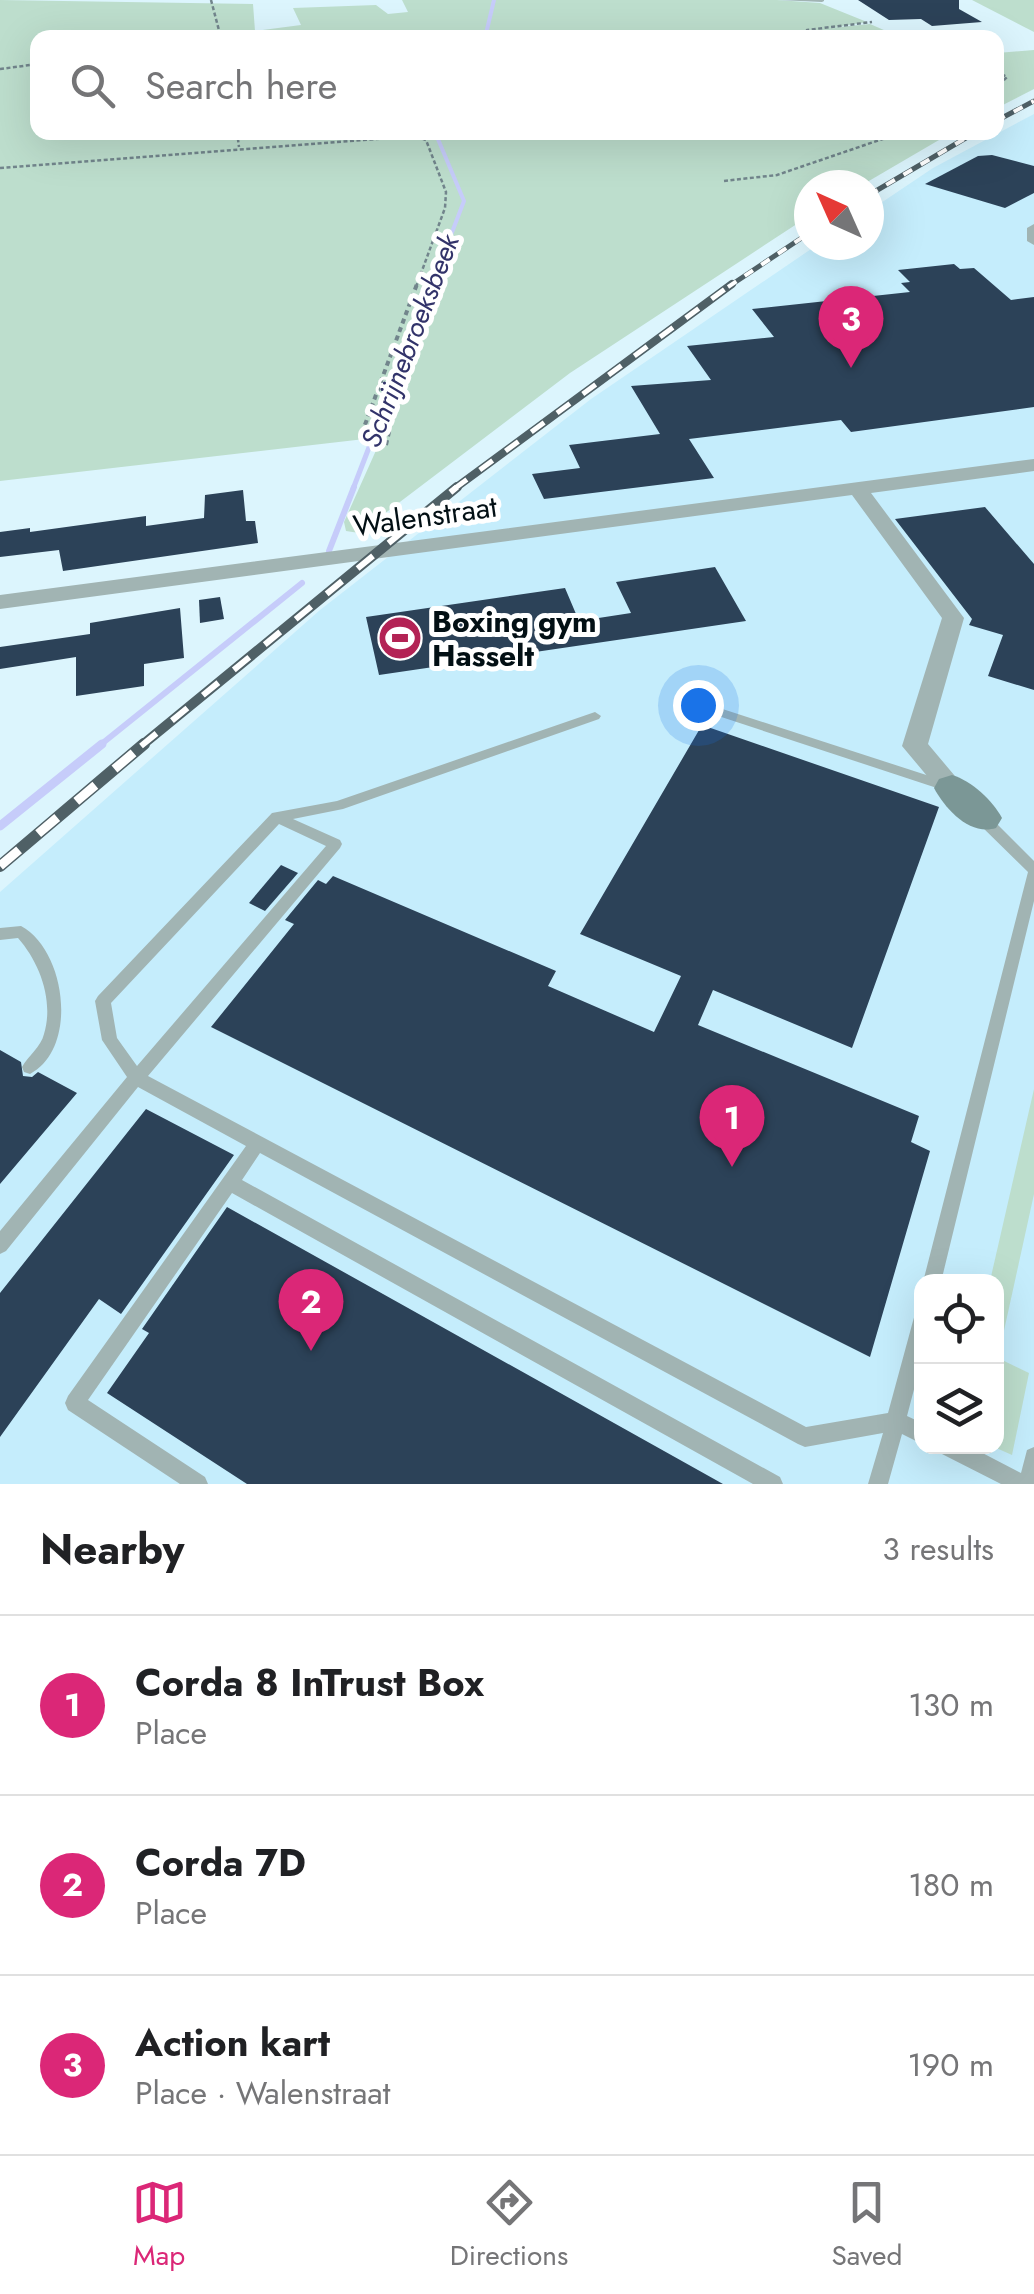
<!DOCTYPE html>
<meta charset="utf-8">
<style>
:root{--surface:#fff;--page:#f2f2f2;--text:#202124;--muted:#757577;--line:#e0e0e0;--accent:#db2777}
body{margin:0;font-family:Jost,sans-serif;background:var(--page);color:var(--text)}
.controls{position:absolute;right:30px;bottom:30px;display:grid;overflow:hidden;border-radius:20px;box-shadow:0 10px 40px #0002}
.controls button{width:90px;height:90px;display:grid;place-items:center;padding:0;border:0;border-bottom:2px solid var(--line);background:var(--surface);color:var(--text);font:50px sans-serif}
.compass{position:absolute;left:794px;top:170px;width:90px;height:90px;border-radius:50%;background:var(--surface);box-shadow:0 10px 40px #0002;rotate:315deg}
.you{position:absolute;left:698px;top:705px;width:35px;height:35px;margin:-25px;border:8px solid #fff;border-radius:50%;background:#1a73e8;box-shadow:0 0 0 15px #1a73e833}
.badge{display:grid;place-items:center;width:65px;height:65px;border-radius:50%;background:var(--accent);color:#fff;font-size:32px;font-weight:700}
.pin{position:absolute;translate:-50% -82px;filter:drop-shadow(0 2px 5px #0008)}
.pin::after{content:'';position:absolute;top:52px;width:35px;height:30px;background:inherit;clip-path:polygon(0 0,100% 0,50% 100%)}
.list{margin:0;padding:0;list-style:none}
h2{display:flex;justify-content:space-between;align-items:center;height:130px;margin:0;padding:0 40px;font-size:42px}
h2 small{font-size:32px;font-weight:400;color:var(--muted)}
.list li{display:grid;grid-template-columns:65px 1fr auto;gap:30px;align-items:center;box-sizing:border-box;height:180px;padding:0 40px;border-top:2px solid var(--line)}
.list b{display:block;font-size:38px;white-space:nowrap}
.list p{margin:0;font-size:32px;white-space:nowrap;color:var(--muted)}
.list em{font-size:32px;font-style:normal;color:var(--muted)}
.icon{flex:none;width:55px;height:55px;fill:none;stroke:currentColor;stroke-width:2;stroke-linecap:round;stroke-linejoin:round}
.map{position:relative;flex:none;width:1034px;height:1484px;overflow:hidden}
.search{position:absolute;background:var(--surface);box-shadow:0 10px 40px #0002;left:30px;right:30px;top:30px;height:110px;display:flex;align-items:center;gap:25px;box-sizing:border-box;padding:0 35px;border-radius:20px;color:var(--muted);font-size:38px}
.sheet{height:670px;background:var(--surface)}
nav{display:flex;justify-content:space-around;align-items:center;box-sizing:border-box;height:140px;border-top:2px solid var(--line);background:var(--surface);font-size:28px;color:var(--muted)}
nav a{display:grid;justify-items:center;gap:5px}
nav .on{color:var(--accent)}
.map>svg:first-child{display:block}
.built{fill:#c5edfc;fill-rule:evenodd}
.green{fill:#bddecd}
.lines{fill:none;stroke-linecap:round;stroke-linejoin:round}
.stream-far3{stroke:#c6ccfa;stroke-width:4}
.stream-far2{stroke:#c6ccfa;stroke-width:5}
.stream-far1{stroke:#c6ccfa;stroke-width:6}
.stream{stroke:#c6ccfa;stroke-width:9}
.building{fill:#2c4258}
.path-far1{stroke:#72858c;stroke-width:2.5;stroke-dasharray:4 2.5;stroke-linecap:butt}
.path{stroke:#72858c;stroke-width:4;stroke-dasharray:5 4;stroke-linecap:butt}
.lane{fill:#a1b4b3;fill-rule:evenodd}
.street{fill:#a1b4b3;fill-rule:evenodd}
.secondary{fill:#7b9796;fill-rule:evenodd}
.rail-far3-casing{stroke:#4f6066;stroke-width:5}
.rail-far2-casing{stroke:#4f6066;stroke-width:8}
.rail-far1-casing{stroke:#4f6066;stroke-width:10}
.rail-casing{stroke:#4f6066;stroke-width:12}
.rail-far3{stroke:#fff;stroke-width:4;stroke-dasharray:10;stroke-linecap:butt}
.rail-far2{stroke:#fff;stroke-width:5;stroke-dasharray:16;stroke-linecap:butt}
.rail-far1{stroke:#fff;stroke-width:6;stroke-dasharray:20;stroke-linecap:butt}
.rail{stroke:#fff;stroke-width:9;stroke-dasharray:25;stroke-linecap:butt}
.labels{text-anchor:middle;dominant-baseline:central;stroke-width:10;stroke-linejoin:round;paint-order:stroke}
.far-water-label{font-size:28px;font-style:italic;fill:#32336a;stroke:#fff}
.street-label{font-size:30px;fill:#020f14;stroke:#fff}
.poi-label{font-size:30px;font-weight:bold;fill:#020f14;stroke:#fff;text-anchor:start}
</style>
<div class="map">
<svg width="1034" height="1484" viewBox="0 0 1034 1484">
<rect width="100%" height="100%" fill="#dcf5fd"/>
<!-- built -->
<path class="built" d="M1034 114V1484H0V892L320 610 591 399 817 245H869V211L933 168ZM922 1282H996V1446H922Z"/>
<!-- green -->
<g class="green">
<polygon points="0,0 253,4 255,31 301,25 293,8 376,5 388,14 408,12 402,0 777,0 820,3 867,22 829,28 870,24 900,37 38,38 38,132 951,133 862,185 809,185 809,216 570,373 359,533 346,531 344,522 382,437 0,481"/>
<polygon points="972,0 1034,0 1034,32"/>
<polygon points="1034,50 1034,89 997,108 997,53"/>
<polygon points="1034,1089 1034,1194 998,1358 1029,1373 1012,1455 994,1447 996,1282 990,1281"/>
</g>
<g class="lines">
<!-- stream-far3 -->
<g class="stream-far3">
<polyline points="485,38 494,0"/>
<polyline points="431,287 464,201 435,132"/>
</g>
<!-- stream-far2 -->
<polyline class="stream-far2" points="353,489 432,284"/>
<!-- stream-far1 -->
<g class="stream-far1">
<polyline points="329,551 354,487"/>
<polyline points="99,746 302,583"/>
</g>
<!-- stream -->
<polyline class="stream" points="0,826 102,744"/>
</g>
<!-- building -->
<g class="building">
<polygon points="858,0 959,0 959,9 982,22 932,26 921,19 889,20"/>
<polygon points="992,155 1034,166 1034,193 1005,208 925,184 978,156"/>
<polygon points="954,264 960,269 974,268 1011,300 1034,297 1034,407 851,432 841,420 689,439 714,478 544,499 532,474 580,468 569,445 660,434 631,386 711,380 687,346 774,337 752,309 910,292 901,283 910,282 898,270"/>
<polygon points="243,490 246,521 255,521 258,543 63,571 59,550 0,557 0,532 30,528 30,532 146,516 146,526 204,518 205,495"/>
<polygon points="985,507 1034,564 1034,690 988,676 1003,635 969,625 972,619 895,519"/>
<polygon points="715,567 746,621 379,675 366,617 565,588 579,621 631,613 616,582"/>
<polygon points="220,597 224,619 200,623 199,600"/>
<polygon points="180,608 184,658 144,664 144,686 76,696 76,657 0,669 0,647 90,634 90,623"/>
<polygon points="702,725 939,807 852,1048 713,990 698,1025 919,1116 911,1142 930,1151 870,1357 211,1027 294,924 285,920 318,880 326,884 333,876 556,971 548,986 654,1032 681,976 580,934"/>
<polygon points="281,865 298,873 265,911 249,903"/>
<polygon points="0,1050 21,1062 23,1076 32,1077 38,1072 77,1093 0,1184"/>
<polygon points="146,1109 234,1155 121,1314 99,1299 0,1437 0,1293"/>
<polygon points="227,1207 383,1294 723,1484 247,1484 107,1393 149,1333 142,1329"/>
</g>
<g class="lines">
<!-- path-far1 -->
<g class="path-far1">
<polyline points="211,0 221,38"/>
<polyline points="809,38 807,30 872,22"/>
<polyline points="0,69 38,64"/>
<polyline points="996,71 1007,77 996,88"/>
<polyline points="237,132 239,147"/>
<polyline points="0,168 453,133"/>
<polyline points="724,181 777,175 903,132"/>
<polyline points="416,287 445,208 446,192 426,140 418,137"/>
</g>
<!-- path -->
<polyline class="path" points="386,445 389,432 363,430 417,284"/>
<!-- lane -->
<g class="lane">
<polygon points="779,0 824,0 824,1 822,2"/>
<polygon points="701,702 951,783 952,786 951,789 946,791 697,709 695,706 697,703"/>
<path d="M595 712 601 716 599 719 343 809 293 819 340 840 342 844 340 848 148 1076 806 1427 888 1413 913 1321 915 1314 922 1312V1359L907 1416 922 1423V1444L902 1434 888 1484H868L883 1433 805 1447 798 1444 260 1153 242 1180 780 1477 783 1484H753L232 1193 88 1400 205 1477 208 1484H180L68 1410 65 1403 68 1396 246 1146 138 1087 6 1251 0 1254V1231L127 1077 102 1040 95 1001 98 996 272 813 337 801ZM279 824 326 846 137 1066 117 1038 111 1003Z"/>
<polygon points="983,814 988,815 1034,861 1034,901 941,1282 923,1282 1028,872 978,823 976,819 978,815"/>
<path d="M21 926C66 950 79 1048 30 1074L24 1072 22 1067C28 1056 41 1047 44 1034 54 1001 40 963 18 938L0 940V928Z"/>
<polygon points="937,1446 969,1446 1021,1473 1027,1450 1034,1447 1034,1484 1001,1484 940,1453"/>
</g>
<!-- street -->
<g class="street">
<polygon points="1034,224 1034,245 1027,241 1027,228"/>
<polygon points="1034,459 1034,471 871,493 964,618 928,744 965,788 961,795 943,795 902,746 942,618 852,495 0,609 0,595"/>
</g>
<!-- secondary -->
<path class="secondary" d="M952 775C972 781 992 800 1002 818L996 828C970 836 946 810 934 788L939 779Z"/>
<defs>
<g id="rail-far3">
<polyline points="996,121 1034,101"/>
<polyline points="869,195 976,132"/>
<polyline points="728,287 809,233"/>
</g>
<polyline id="rail-far2" points="454,489 732,284"/>
<polyline id="rail-far1" points="141,746 457,487"/>
<polyline id="rail" points="0,866 144,744"/>
</defs>
<!-- rail-far3 casing -->
<use href="#rail-far3" class="rail-far3-casing"/>
<!-- rail-far2 casing -->
<use href="#rail-far2" class="rail-far2-casing"/>
<!-- rail-far1 casing -->
<use href="#rail-far1" class="rail-far1-casing"/>
<!-- rail casing -->
<use href="#rail" class="rail-casing"/>
<!-- rail-far3 -->
<use href="#rail-far3" class="rail-far3"/>
<!-- rail-far2 -->
<use href="#rail-far2" class="rail-far2"/>
<!-- rail-far1 -->
<use href="#rail-far1" class="rail-far1"/>
<!-- rail -->
<use href="#rail" class="rail"/>
</g>
<!-- icons -->
<defs>
<symbol id="stadium-disc" viewBox="-11 -11 22 22"><circle r="9.5" fill="#b32355" stroke="#fff"/><path d="M0-5a6.5 5 0 1 0 0 10a6.5 5 0 1 0 0-10ZM-3.5-1.8h7v3.6h-7Z" fill="#fff"/></symbol>
</defs>
<g fill-rule="evenodd">
<use href="#stadium-disc" x="375" y="613" width="50" height="50"/>
</g>
<g class="labels">
<!-- far-water labels -->
<g class="far-water-label">
<text transform="translate(410 341) rotate(-69)">Schrijnebroeksbeek</text>
</g>
<!-- street labels -->
<g class="street-label">
<text transform="translate(425 516) rotate(-8)">Walenstraat</text>
</g>
<!-- poi labels -->
<g class="poi-label">
<text x="432" y="621">Boxing gym<tspan x="432" dy="34">Hasselt</tspan></text>
</g>
</g>
</svg>
<div class="controls">
<button><svg class="icon" aria-label="locate" viewBox="0 0 24 24"><circle cx="12" cy="12" r="6"/><path d="M12 2v4M12 18v4M2 12h4M18 12h4"/></svg></button>
<button><svg class="icon" aria-label="layers" viewBox="0 0 24 24"><path d="M12 4l9 5-9 5-9-5zM3 14l9 5 9-5"/></svg></button>
</div>
<svg class="compass" viewBox="-18 -18 36 36"><path d="M0-13l5 13h-10z" fill="#e53935"/><path d="M0 13l5-13h-10z" fill="#757577"/></svg>
<div class="you"></div>
<div class="pin badge" style="left:732px;top:1167px">1</div>
<div class="pin badge" style="left:311px;top:1351px">2</div>
<div class="pin badge" style="left:851px;top:368px">3</div>
<div class="search"><svg class="icon" aria-label="search" viewBox="0 0 24 24"><circle cx="10" cy="10" r="6"/><path d="M15 15l6 6"/></svg>Search here</div>
</div>
<section class="sheet">
<h2>Nearby<small>3 results</small></h2>
<ul class="list">
<li><span class="badge">1</span><div><b>Corda 8 InTrust Box</b><p>Place</p></div><em>130 m</em></li>
<li><span class="badge">2</span><div><b>Corda 7D</b><p>Place</p></div><em>180 m</em></li>
<li><span class="badge">3</span><div><b>Action kart</b><p>Place · Walenstraat</p></div><em>190 m</em></li>
</ul>
</section>
<nav>
<a class="on"><svg class="icon" aria-label="map" viewBox="0 0 24 24"><path d="M3 6l6-2 6 2 6-2v14l-6 2-6-2-6 2zM9 4v14M15 6v14"/></svg>Map</a>
<a><svg class="icon" aria-label="directions" viewBox="0 0 24 24"><path d="M12 3l9 9-9 9-9-9zM9 14v-3h6M13 9l2 2-2 2"/></svg>Directions</a>
<a><svg class="icon" aria-label="saved" viewBox="0 0 24 24"><path d="M7 4h10v16l-5-4-5 4z"/></svg>Saved</a>
</nav>
